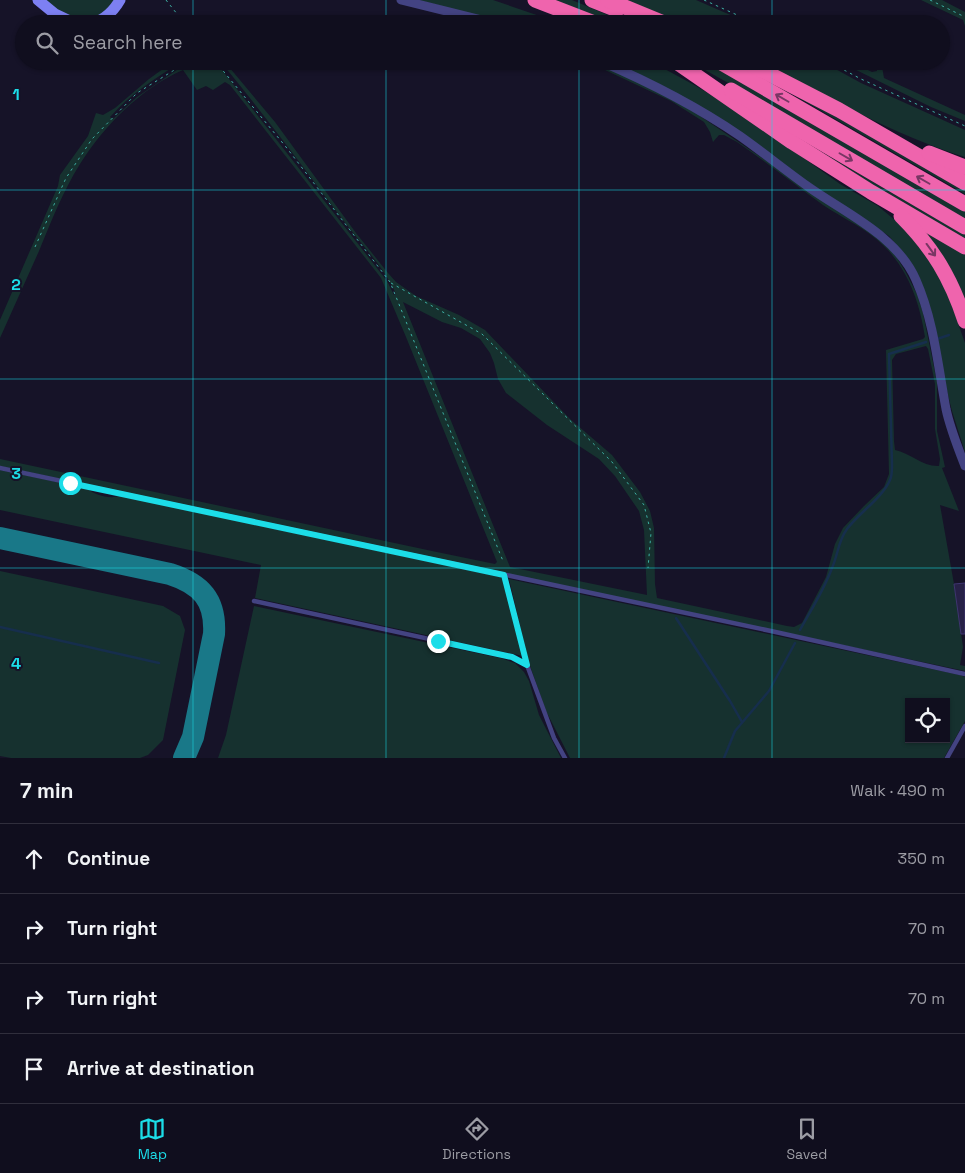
<!DOCTYPE html>
<meta charset="utf-8">
<style>
:root{--surface:#100e1e;--page:#1e1c2b;--text:#f1f3f6;--muted:#9c9ca4;--line:#302e3c;--accent:#1cdde8}
body{margin:0;font-family:"Space Grotesk",sans-serif;background:var(--page);color:var(--text)}
.controls{position:absolute;right:15px;bottom:15px;display:grid;overflow:hidden;border-radius:0px;box-shadow:0 1px 4px #0004}
.controls button{width:45px;height:45px;display:grid;place-items:center;padding:0;border:0;border-bottom:1px solid var(--line);background:var(--surface);color:var(--text);font:25px sans-serif}
.stop{position:absolute;width:15px;height:15px;margin:-11px;border:4px solid #1cdde8;border-radius:50%;background:#fff}
.stop.end{background:#1cdde8;border-color:#fff;box-shadow:0 1px 5px #0008}
.list{margin:0;padding:0;list-style:none}
h2{display:flex;justify-content:space-between;align-items:center;height:65px;margin:0;padding:0 20px;font-size:21px}
h2 small{font-size:16px;font-weight:400;color:var(--muted)}
.list li{display:grid;grid-template-columns:32px 1fr auto;gap:15px;align-items:center;box-sizing:border-box;height:70px;padding:0 20px;border-top:1px solid var(--line)}
.list b{display:block;font-size:19px;white-space:nowrap}
.list em{font-size:16px;font-style:normal;color:var(--muted)}
.icon{flex:none;width:28px;height:28px;fill:none;stroke:currentColor;stroke-width:2;stroke-linecap:round;stroke-linejoin:round}
.map{position:relative;flex:none;width:965px;height:758px;overflow:hidden}
.search{position:absolute;background:var(--surface);box-shadow:0 1px 4px #0004;left:15px;right:15px;top:15px;height:55px;display:flex;align-items:center;gap:12px;box-sizing:border-box;padding:0 18px;border-radius:28px;color:var(--muted);font-size:19px}
.sheet{height:345px;background:var(--surface)}
nav{display:flex;justify-content:space-around;align-items:center;box-sizing:border-box;height:70px;border-top:1px solid var(--line);background:var(--surface);font-size:14px;color:var(--muted)}
nav a{display:grid;justify-items:center;gap:2px}
nav .on{color:var(--accent)}
.map>svg:first-child{display:block}
.green{fill:#16312f;fill-rule:evenodd}
.lines{fill:none;stroke-linecap:round;stroke-linejoin:round}
.stream{stroke:#162e4d;stroke-width:2.5}
.taxiway{stroke:#197888;stroke-width:22}
.building{fill:#272147;stroke:#3e3570}
.path{stroke:#3db0a4;stroke-width:1;stroke-dasharray:2.5 4;stroke-linecap:butt}
.lane{stroke:#434382;stroke-width:4.5}
.street{stroke:#434382;stroke-width:9}
.secondary{stroke:#7d80f2;stroke-width:11}
.highway{stroke:#ef64ad;stroke-width:15}
.oneway{stroke:#783764}
.route{stroke:#1cdde8;stroke-width:6}
.grid{fill:none;stroke:#1cdde8;stroke-width:1;stroke-opacity:0.55}
.grid-label{font-size:16px;text-anchor:middle;font-weight:bold;fill:#1cdde8;stroke:#161328;stroke-width:4;stroke-linejoin:round;paint-order:stroke}
</style>
<div class="map">
<svg width="965" height="758" viewBox="0 0 965 758">
<rect width="100%" height="100%" fill="#161328"/>
<!-- green -->
<g class="green">
<polygon points="44,0 116,0 106,13 85,21 74,19 61,14"/>
<polygon points="418,0 493,0 563,24 511,24"/>
<polygon points="552,0 572,0 629,24 612,24"/>
<polygon points="627,0 696,0 751,24 681,24"/>
<polygon points="921,0 942,0 965,12 965,26 963,20"/>
<path d="M174 61H183C157 77 130 94 110 117L113 119 137 97 190 61H215L387 281 394 295 396 294C384 267 361 244 343 220 303 167 263 113 220 61H224L275 122 356 233 388 273 396 282 416 296 459 315 485 330 570 419 612 455 640 492 650 511 654 528 655 584 657 598 787 626 794 627 802 623 826 577 835 544 843 528 864 506 884 487 889 474 886 350 923 339 925 337C920 303 908 269 883 245 866 228 842 218 823 205 794 184 766 162 737 142L724 135H719L713 142 710 132 704 122 671 101 586 61H592L635 80 694 112 878 236 894 253 905 271 917 294 923 313 937 382V431L945 467 942 468 959 511 940 505 954 584 963 647 960 665 965 666V671L0 466V459L432 551 495 564 497 562 406 337 381 278 230 85 225 82 213 90 206 86 197 90 183 70C141 88 104 126 80 164 63 191 51 222 39 251 26 280 13 309 0 338V320L58 186 60 175 88 136 96 113 103 115 115 108 149 79ZM403 302 442 322 461 328 480 339 490 353 494 363 498 379 506 393 547 425 599 459 615 476 639 511 644 530 647 595 510 567ZM926 346 928 349 935 384V429L940 459 939 466C923 467 910 453 895 450L894 441 892 360 896 354Z"/>
<polygon points="610,61 650,61 696,86 738,111 840,184 878,206 908,231 942,278 965,343 965,452 952,411 940,363 932,317 903,253 889,236 802,179 757,144"/>
<polygon points="689,61 704,61 770,97 965,211 965,219 766,104"/>
<path d="M760 61H821L861 83 965 130V157C893 135 826 96 760 61Z"/>
<polygon points="838,61 850,61 872,72 877,71 876,61 881,61 884,78 965,115 965,121 931,107"/>
<polygon points="766,79 965,187 965,194"/>
<polygon points="816,149 965,235 965,243"/>
<polygon points="921,228 965,255 965,311"/>
<path d="M0 470 86 488C97 496 108 499 121 496L500 577 505 582 523 656 255 598 261 565 0 510Z"/>
<polygon points="0,571 163,606 180,616 185,630 163,740 148,755 140,758 11,758 0,756"/>
<path d="M509 579 960 675 965 677V721L944 758H570L546 711 529 663ZM909 702H946V739H909Z"/>
<polygon points="254,606 500,658 515,663 524,672 529,681 539,715 561,758 218,758 226,735"/>
</g>
<g class="lines">
<!-- stream -->
<g class="stream">
<polyline points="937,339 949,335"/>
<polyline points="676,618 730,701 742,722"/>
<polyline points="0,627 159,663"/>
<path d="M800 630C811 610 824 590 832 568 838 555 838 541 847 529 859 513 883 497 890 480 892 476 892 470 892 465L889 354 926 342"/>
<polyline points="724,758 735,731 769,691 795,643"/>
</g>
<!-- taxiway -->
<path class="taxiway" d="M0 538 170 574C201 584 216 600 214 634L193 737 184 758"/>
</g>
<!-- building -->
<polygon class="building" points="965,583 965,634 961,634 954,584"/>
<g class="lines">
<!-- path -->
<g class="path">
<polyline points="166,0 185,24"/>
<polyline points="704,0 757,24"/>
<polyline points="930,0 965,17"/>
<polyline points="215,61 286,147 390,282 503,561"/>
<polyline points="827,61 861,79 965,126"/>
<polyline points="35,247 66,178 92,139 137,93 189,61"/>
<polyline points="391,283 482,334 612,462 644,505 651,533 648,568"/>
</g>
<!-- lane -->
<g class="lane">
<polyline points="0,468 771,631 965,674"/>
<polyline points="504,575 527,665"/>
<polyline points="254,601 512,657 527,665 554,738 565,758"/>
<polyline points="947,758 965,726"/>
</g>
<!-- street -->
<g class="street">
<polyline points="401,0 498,24"/>
<path d="M600 61C649 82 696 106 740 136 764 153 786 171 810 188 847 214 897 236 916 280 934 321 938 366 946 409 950 428 958 448 965 466"/>
</g>
<!-- secondary -->
<g class="secondary">
<polyline points="38,0 55,14 76,24"/>
<path d="M88 24C102 22 113 12 120 0"/>
</g>
<!-- highway -->
<g class="highway">
<polyline points="535,0 597,24"/>
<polyline points="592,0 617,10"/>
<polyline points="608,0 666,24"/>
<polyline points="675,61 792,142 871,192 965,247"/>
<polyline points="718,61 965,204"/>
<polyline points="744,61 839,110 965,183"/>
<polyline points="731,90 965,227"/>
<polyline points="929,153 965,167"/>
<path d="M901 216C933 248 951 278 965 321"/>
</g>
</g>
<!-- one-way arrows -->
<defs><path id="oneway-shaft" d="M-6 0H5M1.5-3L5.5 0L1.5 3" fill="none" stroke-width="1.6" stroke-linecap="round" stroke-linejoin="round" transform="scale(1.25)"/></defs>
<g class="oneway">
<use href="#oneway-shaft" transform="translate(782 98) rotate(-150)"/>
<use href="#oneway-shaft" transform="translate(846 157) rotate(30)"/>
<use href="#oneway-shaft" transform="translate(923 180) rotate(-150)"/>
<use href="#oneway-shaft" transform="translate(931 250) rotate(54)"/>
</g>
<g class="lines">
<!-- route -->
<polyline class="route" points="70,483 504,575 527,665 512,657 438,641"/>
</g>
<!-- grid -->
<path class="grid" d="M193 0V24M386 0V24M579 0V24M772 0V24M193 61V758M386 61V758M579 61V758M772 61V758M0 190H965M0 379H965M0 568H965"/>
<g class="grid-label">
<text x="16" y="100">1</text>
<text x="16" y="290">2</text>
<text x="16" y="479">3</text>
<text x="16" y="669">4</text>
</g>
</svg>
<div class="controls">
<button><svg class="icon" aria-label="locate" viewBox="0 0 24 24"><circle cx="12" cy="12" r="6"/><path d="M12 2v4M12 18v4M2 12h4M18 12h4"/></svg></button>
</div>
<div class="stop" style="left:70px;top:483px"></div>
<div class="stop end" style="left:438px;top:641px"></div>
<div class="search"><svg class="icon" aria-label="search" viewBox="0 0 24 24"><circle cx="10" cy="10" r="6"/><path d="M15 15l6 6"/></svg>Search here</div>
</div>
<section class="sheet">
<h2>7 min<small>Walk · 490 m</small></h2>
<ul class="list">
<li><svg class="icon" aria-label="ahead" viewBox="0 0 24 24"><path d="M12 20V5M6 11l6-6 6 6"/></svg><div><b>Continue</b></div><em>350 m</em></li>
<li><svg class="icon" aria-label="right" viewBox="0 0 24 24"><path d="M7 20v-9h11M14 6l5 5-5 5"/></svg><div><b>Turn right</b></div><em>70 m</em></li>
<li><svg class="icon" aria-label="right" viewBox="0 0 24 24"><path d="M7 20v-9h11M14 6l5 5-5 5"/></svg><div><b>Turn right</b></div><em>70 m</em></li>
<li><svg class="icon" aria-label="arrive" viewBox="0 0 24 24"><path d="M6 21V4h12l-3 4 3 4H6"/></svg><div><b>Arrive at destination</b></div></li>
</ul>
</section>
<nav>
<a class="on"><svg class="icon" aria-label="map" viewBox="0 0 24 24"><path d="M3 6l6-2 6 2 6-2v14l-6 2-6-2-6 2zM9 4v14M15 6v14"/></svg>Map</a>
<a><svg class="icon" aria-label="directions" viewBox="0 0 24 24"><path d="M12 3l9 9-9 9-9-9zM9 14v-3h6M13 9l2 2-2 2"/></svg>Directions</a>
<a><svg class="icon" aria-label="saved" viewBox="0 0 24 24"><path d="M7 4h10v16l-5-4-5 4z"/></svg>Saved</a>
</nav>
